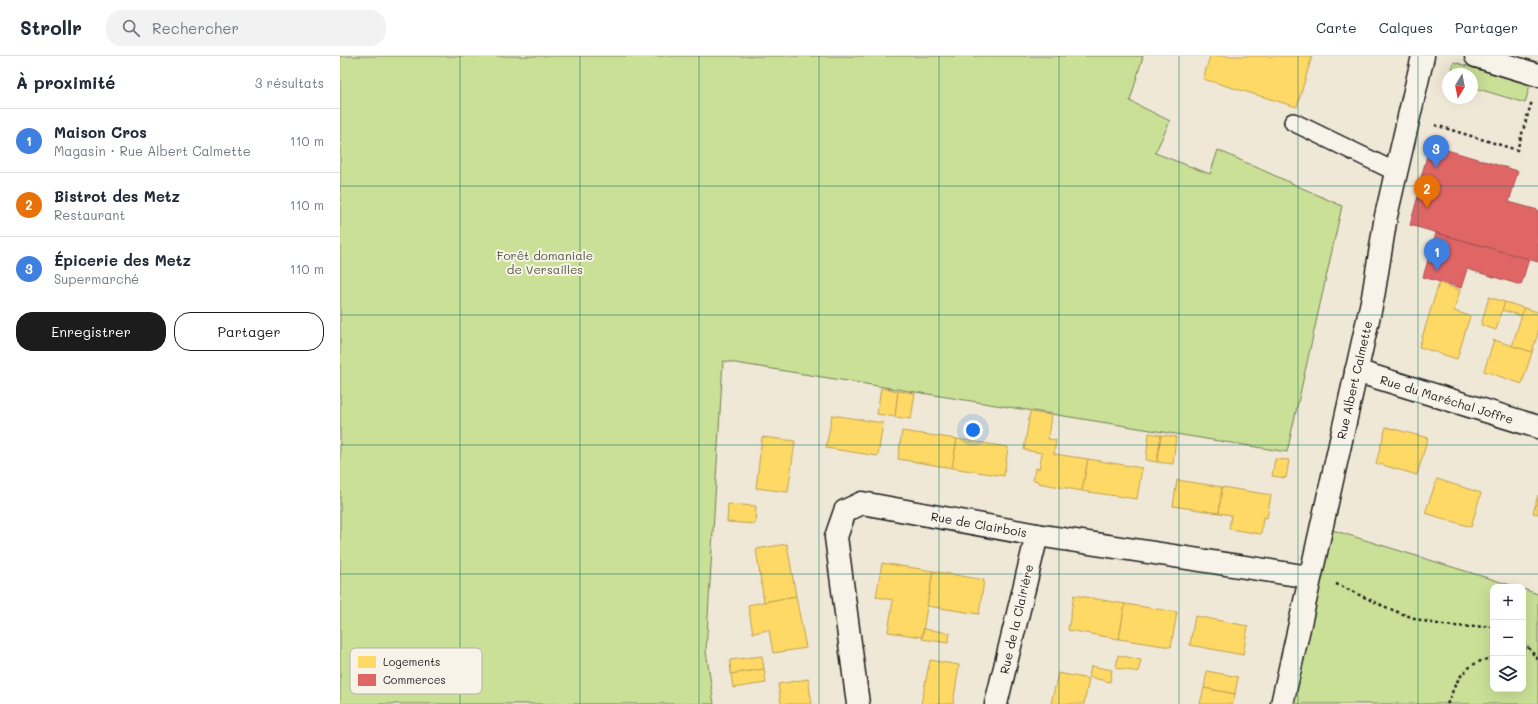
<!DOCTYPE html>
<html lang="fr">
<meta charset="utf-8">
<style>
:root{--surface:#fff;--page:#f2f2f3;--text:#1f2937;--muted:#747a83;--line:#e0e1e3;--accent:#1c1c1c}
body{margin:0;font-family:Mali,sans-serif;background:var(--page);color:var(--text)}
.controls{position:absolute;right:12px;bottom:12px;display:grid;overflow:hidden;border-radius:8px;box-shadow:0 4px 16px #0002}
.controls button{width:36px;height:36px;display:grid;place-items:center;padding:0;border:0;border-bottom:1px solid var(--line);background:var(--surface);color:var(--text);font:20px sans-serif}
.compass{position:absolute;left:1102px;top:12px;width:36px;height:36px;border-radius:50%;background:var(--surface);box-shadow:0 4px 16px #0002;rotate:190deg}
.you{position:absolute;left:633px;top:374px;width:14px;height:14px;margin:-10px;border:3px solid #fff;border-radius:50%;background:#1a73e8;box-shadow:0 0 0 6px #1a73e833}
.badge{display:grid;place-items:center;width:26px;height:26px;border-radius:50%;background:var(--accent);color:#fff;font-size:13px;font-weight:700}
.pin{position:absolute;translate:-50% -33px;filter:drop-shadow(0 1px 2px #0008)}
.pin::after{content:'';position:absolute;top:21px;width:14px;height:12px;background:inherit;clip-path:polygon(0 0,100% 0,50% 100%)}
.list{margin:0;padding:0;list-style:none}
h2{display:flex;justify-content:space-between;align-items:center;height:52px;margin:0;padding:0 16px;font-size:17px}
h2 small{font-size:13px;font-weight:400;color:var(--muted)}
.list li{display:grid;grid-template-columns:26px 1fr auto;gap:12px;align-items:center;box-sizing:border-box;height:64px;padding:0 16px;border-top:1px solid var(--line)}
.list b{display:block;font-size:15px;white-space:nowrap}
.list p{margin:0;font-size:13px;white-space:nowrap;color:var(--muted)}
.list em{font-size:13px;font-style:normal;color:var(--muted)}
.actions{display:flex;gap:8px;padding:12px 16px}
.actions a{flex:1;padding:9px 0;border:1px solid var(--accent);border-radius:16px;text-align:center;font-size:14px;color:var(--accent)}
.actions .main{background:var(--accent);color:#fff}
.icon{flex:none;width:22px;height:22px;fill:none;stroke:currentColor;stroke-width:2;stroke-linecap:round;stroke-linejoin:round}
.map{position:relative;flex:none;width:1198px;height:648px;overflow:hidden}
header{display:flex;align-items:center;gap:24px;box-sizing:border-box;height:56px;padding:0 20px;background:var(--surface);border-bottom:1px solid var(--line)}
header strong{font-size:19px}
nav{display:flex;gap:22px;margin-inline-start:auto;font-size:14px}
.search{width:280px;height:36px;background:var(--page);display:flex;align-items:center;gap:10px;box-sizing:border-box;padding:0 14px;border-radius:16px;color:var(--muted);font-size:15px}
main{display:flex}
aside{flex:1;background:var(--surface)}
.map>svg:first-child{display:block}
.green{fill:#c9e096;stroke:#727e59}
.homes{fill:#ffd966;stroke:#bba050}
.shops{fill:#e06666;stroke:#a55050}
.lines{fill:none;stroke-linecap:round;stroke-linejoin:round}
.lane-casing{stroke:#1c1c1c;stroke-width:20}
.street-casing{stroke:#1c1c1c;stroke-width:25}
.path{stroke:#1c1c1c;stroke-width:2.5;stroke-dasharray:3 3;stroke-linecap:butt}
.lane{stroke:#f7f3e8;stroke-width:17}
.street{stroke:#f7f3e8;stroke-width:22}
.grid{fill:none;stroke:#0f766e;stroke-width:1;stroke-opacity:0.55}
.labels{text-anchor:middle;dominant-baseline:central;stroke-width:4;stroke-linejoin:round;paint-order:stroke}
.park-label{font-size:12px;fill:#505741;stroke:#f7f3e8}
.street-label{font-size:12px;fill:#1c1c1c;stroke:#f7f3e8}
.key{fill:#f7f3e8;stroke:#b5b2ab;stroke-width:1}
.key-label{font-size:11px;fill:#1c1c1c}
</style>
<header>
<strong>Strollr</strong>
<div class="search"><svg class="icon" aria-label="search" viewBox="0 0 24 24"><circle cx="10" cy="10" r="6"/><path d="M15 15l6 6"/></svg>Rechercher</div>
<nav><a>Carte</a><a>Calques</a><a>Partager</a></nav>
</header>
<main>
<aside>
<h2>À proximité<small>3 résultats</small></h2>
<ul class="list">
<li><span class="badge" style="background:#3f7fe0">1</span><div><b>Maison Cros</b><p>Magasin · Rue Albert Calmette</p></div><em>110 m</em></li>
<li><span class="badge" style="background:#e8710a">2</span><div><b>Bistrot des Metz</b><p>Restaurant</p></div><em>110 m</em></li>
<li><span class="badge" style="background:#3f7fe0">3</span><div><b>Épicerie des Metz</b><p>Supermarché</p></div><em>110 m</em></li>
</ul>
<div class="actions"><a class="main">Enregistrer</a><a>Partager</a></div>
</aside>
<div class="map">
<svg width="1198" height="648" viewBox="0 0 1198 648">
<rect width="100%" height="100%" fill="#f0e8d6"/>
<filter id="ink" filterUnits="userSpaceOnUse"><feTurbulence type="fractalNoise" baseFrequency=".025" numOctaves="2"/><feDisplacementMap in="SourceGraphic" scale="8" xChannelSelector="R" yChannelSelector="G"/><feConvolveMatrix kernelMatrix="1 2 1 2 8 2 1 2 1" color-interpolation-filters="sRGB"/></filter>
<g filter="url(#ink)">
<!-- green -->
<g class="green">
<polygon points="0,0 803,0 790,45 830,65 815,97 870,118 878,94 1002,150 947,396 383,305 366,595 374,648 0,648"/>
<polygon points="1114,6 1190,29 1185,47 1132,31 1132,18 1111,18"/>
<polygon points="986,472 1177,531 1153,531 1153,633 1183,633 1183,533 1198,538 1198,648 948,648"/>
</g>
<!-- homes -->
<g class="homes">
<polygon points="870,0 972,0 957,51 863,23"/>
<polygon points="1099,227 1120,234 1114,255 1130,260 1117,303 1079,291"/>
<polygon points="1149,241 1165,246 1156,274 1141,269"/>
<polygon points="1165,246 1184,252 1182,260 1162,254"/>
<polygon points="1184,252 1198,256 1198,277 1192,296 1172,290"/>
<polygon points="1154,284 1192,296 1182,328 1144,315"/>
<polygon points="541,332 558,335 555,361 537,358"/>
<polygon points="558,335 575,337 571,363 555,361"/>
<polygon points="690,356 711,359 708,383 716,384 714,398 748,403 742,435 698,427 698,425 693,424 695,412 699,413 702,397 684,394"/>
<polygon points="492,359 543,367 538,400 486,392"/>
<polygon points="1046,371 1088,382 1077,419 1036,407"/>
<polygon points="562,375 617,383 612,412 558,403"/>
<polygon points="809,377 821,379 817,406 806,404"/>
<polygon points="821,379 836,381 833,408 817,406"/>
<polygon points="422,381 455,385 448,436 416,432"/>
<polygon points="617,383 668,391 664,420 612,412"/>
<polygon points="748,403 802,412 797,443 742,435"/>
<polygon points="935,403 949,404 946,422 932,420"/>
<polygon points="1097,423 1141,437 1131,471 1085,457"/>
<polygon points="837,424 882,431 879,457 833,450"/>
<polygon points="882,431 931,439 927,462 923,461 921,478 889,473 891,459 879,457"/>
<polygon points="1198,439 1198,458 1193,457"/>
<polygon points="388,448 416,450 415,468 387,466"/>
<polygon points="447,488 456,540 424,546 416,493"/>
<polygon points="542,507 593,515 582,581 548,576 553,544 536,541"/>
<polygon points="593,515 644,524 639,558 587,550"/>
<polygon points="734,539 785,548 779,583 728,574"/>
<polygon points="456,540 466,592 433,597 429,574 413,577 408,549"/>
<polygon points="785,548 837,556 831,591 779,583"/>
<polygon points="855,560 908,570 903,599 850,589"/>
<polygon points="584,573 610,577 608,587 582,583"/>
<polygon points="778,599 801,604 798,616 776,612"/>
<polygon points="422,600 424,613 391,618 390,604"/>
<polygon points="590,604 619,609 613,648 581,648"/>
<polygon points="751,610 772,614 770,626 749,621"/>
<polygon points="424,613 426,627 393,632 391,618"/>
<polygon points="867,615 898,621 895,638 864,632"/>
<polygon points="718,617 749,623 744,648 711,648"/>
<polygon points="468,623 472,648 441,648 438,628"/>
<polygon points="864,632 895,638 893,648 860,648"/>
</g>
<!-- shops -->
<g class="shops">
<polygon points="1090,89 1178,115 1169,146 1198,154 1198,206 1070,169 1081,129 1079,129"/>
<polygon points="1096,177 1189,203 1181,229 1127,213 1121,232 1083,221"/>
</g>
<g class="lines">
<defs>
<polyline id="lane" points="953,66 1056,116"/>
<g id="street">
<polyline points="1136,0 1198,19"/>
<polyline points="1016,315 1198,371"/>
<polyline points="518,648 496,481 505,455 522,447 697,479 970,521"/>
<polyline points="656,648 697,479"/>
<polyline points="942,648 1033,241 1046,160 1083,0"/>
</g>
</defs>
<!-- lane casing -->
<use href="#lane" class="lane-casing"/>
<!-- street casing -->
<use href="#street" class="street-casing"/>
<!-- path -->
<g class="path">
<polyline points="1095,69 1177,94 1192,45"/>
<path d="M996 528C1030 543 1066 564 1104 569 1121 571 1136 571 1153 570"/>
<polyline points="1183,586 1188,591"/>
<polyline points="1183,593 1188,591 1198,604"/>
<path d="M1107 648C1111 642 1112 634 1116 628 1123 613 1137 604 1153 602"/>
</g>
<!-- lane -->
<use href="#lane" class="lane"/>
<!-- street -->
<use href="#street" class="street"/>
</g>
</g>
<!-- grid -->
<path class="grid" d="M120 0V648M240 0V648M359 0V648M479 0V648M599 0V648M719 0V648M839 0V648M958 0V648M1078 0V648M0 130H1198M0 259H1198M0 389H1198M0 518H1198"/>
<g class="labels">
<!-- park labels -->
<g class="park-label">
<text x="205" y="199">Forêt domaniale<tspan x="205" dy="14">de Versailles</tspan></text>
</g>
<!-- street labels -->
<g class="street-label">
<text transform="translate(1014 324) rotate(-77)">Rue Albert Calmette</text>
<text transform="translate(1107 343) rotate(17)">Rue du Maréchal Joffre</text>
<text transform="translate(639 468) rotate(10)">Rue de Clairbois</text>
<text transform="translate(676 563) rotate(-77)">Rue de la Clairière</text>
</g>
</g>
<!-- legend -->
<rect x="10" y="592" width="132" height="46" rx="6" class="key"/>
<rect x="18" y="600" width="18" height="12" fill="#ffd966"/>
<rect x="18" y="618" width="18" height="12" fill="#e06666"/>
<g class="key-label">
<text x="43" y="610">Logements</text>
<text x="43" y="628">Commerces</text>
</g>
</svg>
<div class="controls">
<button>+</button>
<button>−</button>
<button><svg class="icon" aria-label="layers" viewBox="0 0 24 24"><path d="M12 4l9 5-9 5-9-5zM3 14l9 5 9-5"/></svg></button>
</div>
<svg class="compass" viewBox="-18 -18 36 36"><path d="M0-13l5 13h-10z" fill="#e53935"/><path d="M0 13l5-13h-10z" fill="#747a83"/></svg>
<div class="you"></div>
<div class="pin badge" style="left:1097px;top:215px;background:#3f7fe0">1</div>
<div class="pin badge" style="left:1087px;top:152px;background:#e8710a">2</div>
<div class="pin badge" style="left:1096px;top:112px;background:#3f7fe0">3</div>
</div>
</main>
